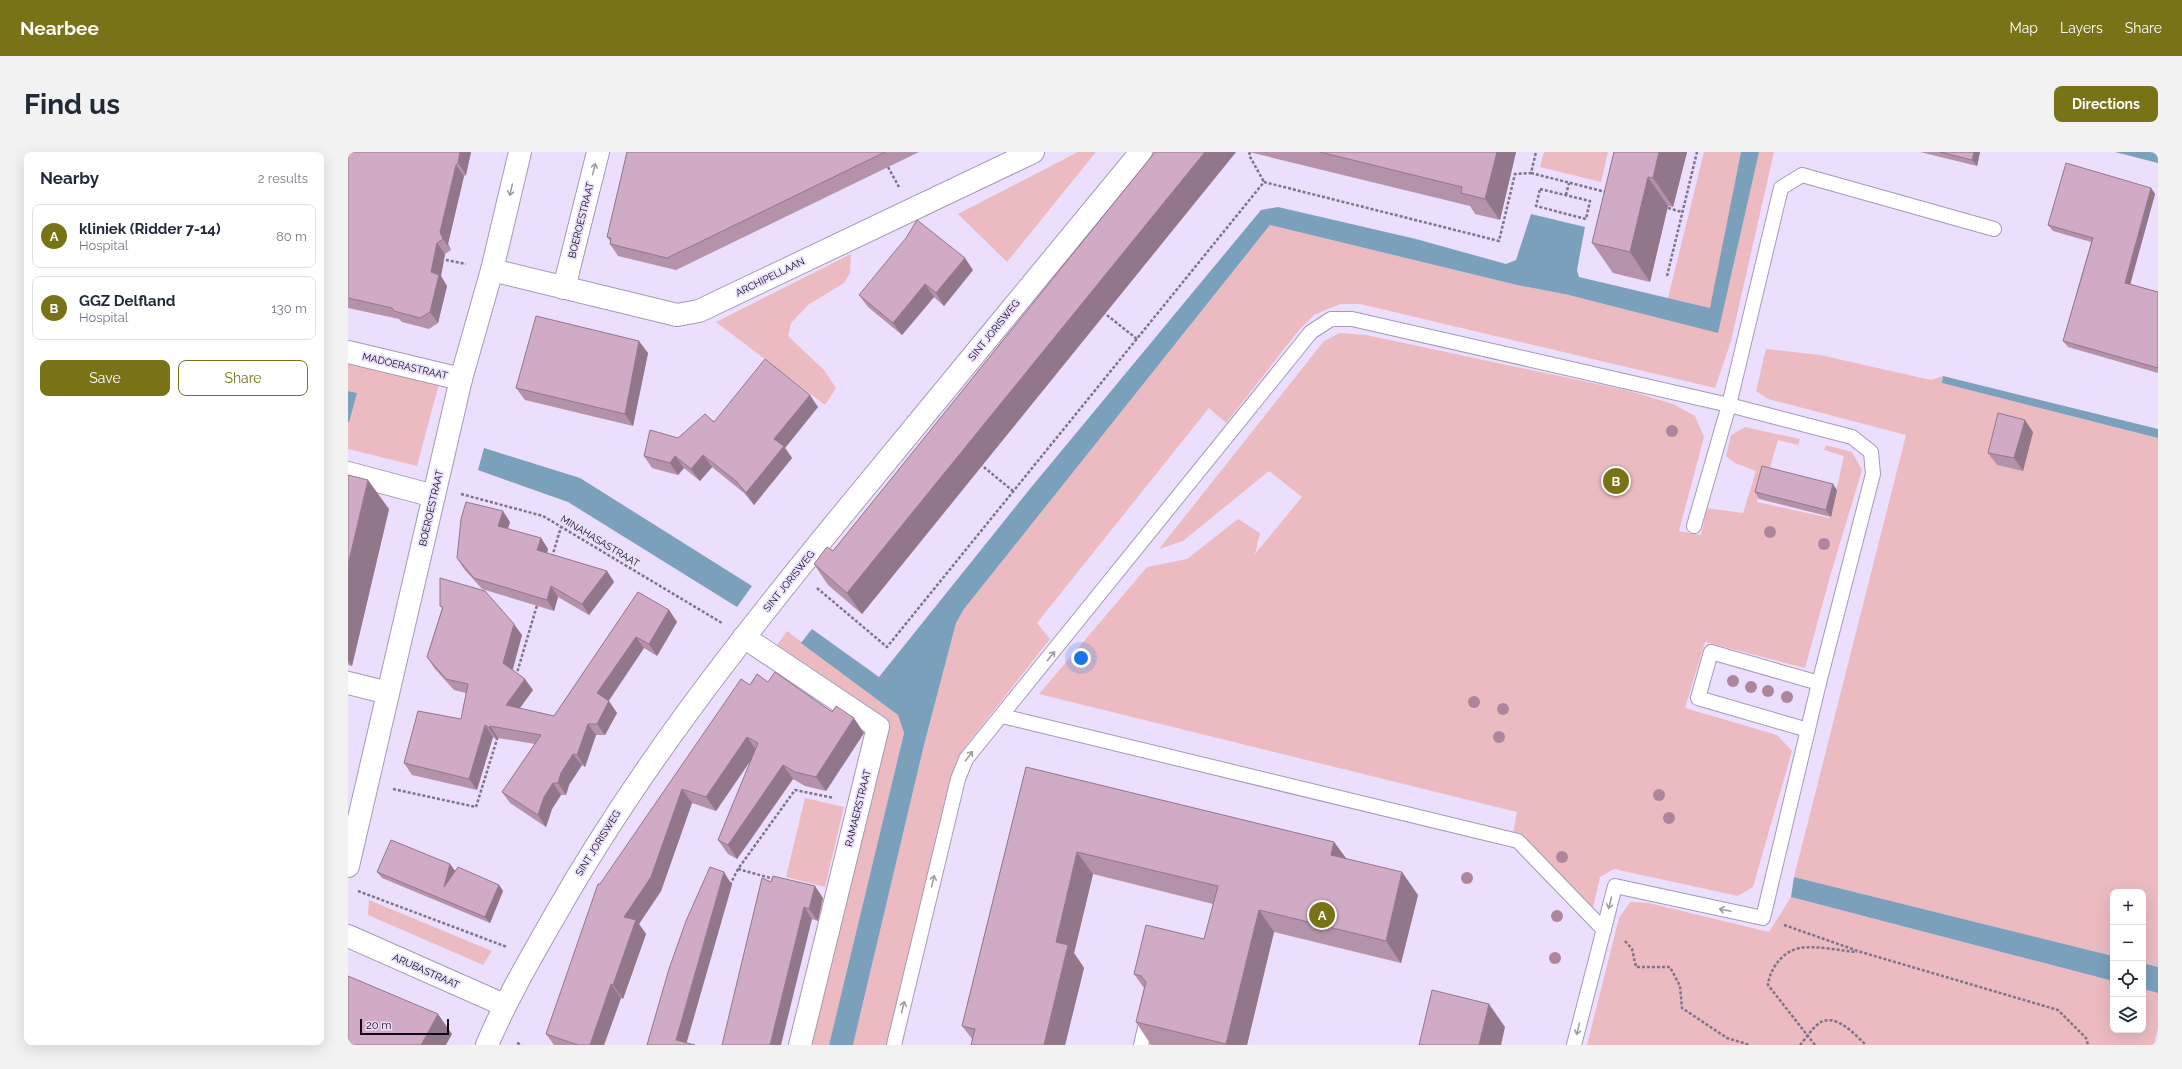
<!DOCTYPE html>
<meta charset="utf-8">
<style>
:root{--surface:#fff;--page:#f2f2f3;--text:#1f2937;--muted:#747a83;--line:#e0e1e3;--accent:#777316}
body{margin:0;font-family:Raleway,sans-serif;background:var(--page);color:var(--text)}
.controls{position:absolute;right:12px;bottom:12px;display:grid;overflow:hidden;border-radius:8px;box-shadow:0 4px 16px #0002}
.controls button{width:36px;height:36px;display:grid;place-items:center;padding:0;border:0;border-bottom:1px solid var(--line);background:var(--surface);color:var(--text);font:20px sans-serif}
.scale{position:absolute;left:12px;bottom:10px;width:89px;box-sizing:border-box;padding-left:4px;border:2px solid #0f0b15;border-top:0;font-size:11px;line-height:14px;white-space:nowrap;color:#0f0b15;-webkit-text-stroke:3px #ecdefd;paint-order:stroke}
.you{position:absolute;left:733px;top:506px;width:14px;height:14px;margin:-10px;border:3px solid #fff;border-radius:50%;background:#1a73e8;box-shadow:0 0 0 6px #1a73e833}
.badge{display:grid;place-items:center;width:26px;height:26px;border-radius:50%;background:var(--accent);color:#fff;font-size:13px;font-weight:700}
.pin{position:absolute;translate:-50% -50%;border:2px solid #fff;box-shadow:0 1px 4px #0006}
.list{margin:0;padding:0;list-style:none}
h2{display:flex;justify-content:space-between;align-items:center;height:52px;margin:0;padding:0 16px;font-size:17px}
h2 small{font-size:13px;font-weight:400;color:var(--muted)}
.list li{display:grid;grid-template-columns:26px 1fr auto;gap:12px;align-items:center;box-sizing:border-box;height:64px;margin:0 8px 8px;padding:0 8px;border:1px solid var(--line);border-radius:8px}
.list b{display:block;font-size:15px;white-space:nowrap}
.list p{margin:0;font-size:13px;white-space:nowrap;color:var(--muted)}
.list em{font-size:13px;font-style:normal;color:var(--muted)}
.actions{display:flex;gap:8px;padding:12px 16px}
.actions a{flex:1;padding:9px 0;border:1px solid var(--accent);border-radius:8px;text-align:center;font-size:14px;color:var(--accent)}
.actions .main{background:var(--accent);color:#fff}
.icon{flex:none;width:22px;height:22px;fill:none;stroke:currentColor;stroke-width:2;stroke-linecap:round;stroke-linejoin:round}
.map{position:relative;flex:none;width:1810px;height:893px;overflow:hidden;border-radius:8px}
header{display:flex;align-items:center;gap:24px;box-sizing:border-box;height:56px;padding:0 20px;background:var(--accent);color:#fff}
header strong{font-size:19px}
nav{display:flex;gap:22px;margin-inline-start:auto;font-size:14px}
.intro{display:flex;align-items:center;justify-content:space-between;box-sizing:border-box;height:96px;padding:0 24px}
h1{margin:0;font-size:28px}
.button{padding:10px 18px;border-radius:8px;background:var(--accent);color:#fff;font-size:14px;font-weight:700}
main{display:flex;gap:24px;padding:0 24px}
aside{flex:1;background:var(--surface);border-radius:8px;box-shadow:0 4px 16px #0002}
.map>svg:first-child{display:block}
.green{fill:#ecbbc2}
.water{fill:#7aa0bc}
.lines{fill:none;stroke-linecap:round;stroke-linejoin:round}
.lane-casing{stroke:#a599b6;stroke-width:16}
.street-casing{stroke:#a599b6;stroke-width:24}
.path{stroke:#7c7488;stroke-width:2.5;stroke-dasharray:3 2;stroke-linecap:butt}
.lane{stroke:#fff;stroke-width:14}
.street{stroke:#fff;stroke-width:22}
.tree{fill:#ae859a}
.wall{fill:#b492aa}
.shaded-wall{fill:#92778b}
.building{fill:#d1aac6;stroke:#92778b}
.oneway{stroke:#9f9da1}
.labels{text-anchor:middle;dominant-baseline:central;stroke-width:3.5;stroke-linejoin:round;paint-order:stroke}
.street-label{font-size:10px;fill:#0f0b15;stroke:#ecdefd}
</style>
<header>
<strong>Nearbee</strong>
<nav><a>Map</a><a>Layers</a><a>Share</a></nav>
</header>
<div class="intro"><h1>Find us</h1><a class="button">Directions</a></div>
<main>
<aside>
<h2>Nearby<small>2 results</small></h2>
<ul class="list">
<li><span class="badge">A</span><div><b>kliniek (Ridder 7-14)</b><p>Hospital</p></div><em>80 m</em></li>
<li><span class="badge">B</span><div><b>GGZ Delfland</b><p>Hospital</p></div><em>130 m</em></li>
</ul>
<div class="actions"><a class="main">Save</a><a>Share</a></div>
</aside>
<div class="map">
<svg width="1810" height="893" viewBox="0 0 1810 893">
<rect width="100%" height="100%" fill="#ecdefd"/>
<!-- green -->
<g class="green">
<polygon points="730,0 748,0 659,110 610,62"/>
<polygon points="1196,0 1260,0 1253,30 1192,15"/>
<polygon points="1356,0 1393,0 1365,145 1401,0 1426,0 1383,189 1367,236 1012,152 992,152 966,163 951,178 878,271 861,256 689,471 702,487 614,599 608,611 539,893 505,893 576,593 608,471 616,457 922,73 1169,133 1221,143 1362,156 1320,146"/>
<polygon points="503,102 502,121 496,131 460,153 443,171 440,184 476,218 488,236 477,253 368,170"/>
<polygon points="992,181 1018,183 1282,239 1325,252 1347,264 1356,285 1331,379 1353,383 1359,356 1395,361 1408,319 1387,311 1378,304 1383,283 1397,275 1452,287 1450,293 1430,288 1421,319 1416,318 1409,350 1482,366 1496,304 1476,298 1478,293 1504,300 1514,318 1483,421 1457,516 1357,490 1337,556 1429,583 1444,599 1405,735 1390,744 1266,717 1252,725 1245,756 1177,686 1165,681 1169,660 691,542 799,415 839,407 890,367 912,381 907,402 954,345 921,319 835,389 811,397 976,189"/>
<polygon points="1418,197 1472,203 1583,228 1595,224 1594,231 1810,286 1810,815 1795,811 1795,740 1765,740 1765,804 1446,725 1558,283 1420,247 1408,239"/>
<polygon points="0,206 92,228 69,314 0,297 0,270 9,241 0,239"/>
<polygon points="439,479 550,563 556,581 481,893 462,893 540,577 537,566 429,493"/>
<polygon points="457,646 496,655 477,735 438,725"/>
<polygon points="1443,745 1765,829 1765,878 1795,878 1795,837 1810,841 1810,876 1806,893 1239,893 1271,766 1282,750 1301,751 1421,780"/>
<polygon points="21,748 144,799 135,813 20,763"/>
</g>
<!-- water -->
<g class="water">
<polygon points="1393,0 1411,0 1370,181 1221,143 1169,133 922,73 616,457 608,471 576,593 505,893 481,893 556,581 550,563 453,491 464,477 531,525 681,338 913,58 930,55 1068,87 1158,112 1168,108 1183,62 1237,75 1229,118 1231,125 1362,156"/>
<polygon points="1767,0 1810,0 1810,11"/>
<polygon points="1595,224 1810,277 1810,286 1594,231"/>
<polygon points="0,239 9,241 1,270 0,270"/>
<polygon points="136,296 232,326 404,434 389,455 220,350 130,318"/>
<polygon points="1446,725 1765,804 1765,829 1443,745"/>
<polygon points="1795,811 1810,815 1810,841 1795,837"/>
</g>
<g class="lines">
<defs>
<g id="lane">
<polyline points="1346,374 1381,253 1433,36 1454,23 1646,77"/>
<polyline points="654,564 1170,689 1256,778"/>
<polyline points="1460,578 1350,546 1363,500 1471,531"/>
<polyline points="546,893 610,627 618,607 963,180 983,167 1004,167 1381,253 1504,285 1523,300 1525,322 1471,531 1415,766 1267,734 1226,893"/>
<polyline points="793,893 800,863"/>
</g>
<g id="street">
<polyline points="144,118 329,163 351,159 685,0"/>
<polyline points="216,136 250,0"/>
<polyline points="0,200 113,227"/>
<polyline points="0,321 86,344"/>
<polyline points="396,485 530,575 452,893"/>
<polyline points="0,531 40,541"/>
<polyline points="0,714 113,227 144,118 172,0"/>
<polyline points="0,784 156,853"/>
<path d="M139 893C158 848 182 807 206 765 288 620 390 490 495 362 594 241 694 121 793 0"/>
</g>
</defs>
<!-- lane casing -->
<use href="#lane" class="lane-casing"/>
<!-- street casing -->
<use href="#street" class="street-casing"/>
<!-- path -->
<g class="path">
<polyline points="902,0 901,3 916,30"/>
<polyline points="540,15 551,35"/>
<polyline points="1183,21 1258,40"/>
<polygon points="1192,37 1242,49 1238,67 1188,54"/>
<polyline points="1218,43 1221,31"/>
<polyline points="1320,56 1334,60"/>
<polyline points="93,107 118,112"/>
<polyline points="1319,124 1349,0"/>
<polyline points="755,160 789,187"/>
<polyline points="632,312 665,339"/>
<polyline points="113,342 195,364 374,471"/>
<polyline points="204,405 213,375"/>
<polyline points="469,436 539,495 916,30 1151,89 1167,22 1183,21 1188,0"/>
<polyline points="168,524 190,450"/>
<polyline points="45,637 128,655 150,584"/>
<polyline points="390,717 426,727"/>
<polyline points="382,733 390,717 447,638 486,646"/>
<polyline points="10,739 159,795"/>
<polyline points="1436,773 1513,800 1710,858 1738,886 1740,893"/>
<polyline points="1277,789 1284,797 1288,815 1322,815 1332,834 1334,856 1379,886 1402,893"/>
<polyline points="169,891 174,893"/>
<path d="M1452 893C1458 886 1466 874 1473 870 1490 862 1507 883 1518 893"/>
<path d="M1467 893 1420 833C1422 816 1435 799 1452 796 1466 793 1494 799 1509 800"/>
</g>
<!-- lane -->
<use href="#lane" class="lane"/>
<!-- street -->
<use href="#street" class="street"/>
</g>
<!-- trees -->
<g class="tree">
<circle cx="1324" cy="279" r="6"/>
<circle cx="1422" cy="380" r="6"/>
<circle cx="1476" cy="392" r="6"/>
<circle cx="1385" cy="529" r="6"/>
<circle cx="1403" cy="535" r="6"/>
<circle cx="1420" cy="539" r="6"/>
<circle cx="1439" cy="545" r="6"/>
<circle cx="1126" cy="550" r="6"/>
<circle cx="1155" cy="557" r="6"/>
<circle cx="1151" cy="585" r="6"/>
<circle cx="1311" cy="643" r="6"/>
<circle cx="1321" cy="666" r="6"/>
<circle cx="1214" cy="705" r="6"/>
<circle cx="1119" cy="726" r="6"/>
<circle cx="1209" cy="764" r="6"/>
<circle cx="1207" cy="806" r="6"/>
</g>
<!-- wall -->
<g class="wall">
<polygon points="0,0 123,0 118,23 116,24 100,92 103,98 97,102 93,124 99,134 90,171 81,177 54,170 51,167 0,156"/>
<polygon points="279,0 571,0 328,118 270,104 262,92 262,89 259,85"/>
<polygon points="807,0 888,0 514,462 480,433 466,412 485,399"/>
<polygon points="901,0 1168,0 1152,68 1127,62 1122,54"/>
<polygon points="1266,0 1339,0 1325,55 1320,54 1302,130 1265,121 1244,91"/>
<polygon points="1572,0 1632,0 1629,14"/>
<polygon points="1803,36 1807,42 1782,132 1810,140 1810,221 1720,195 1715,189 1743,90 1705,79 1700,73"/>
<polygon points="625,118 596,154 586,145 554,183 520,155 511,143"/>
<polygon points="300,201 285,274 177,248 168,236"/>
<polygon points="470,255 437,296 444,306 406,353 396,341 364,315 352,329 336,316 330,323 304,316 296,304 330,286 366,270"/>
<polygon points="1685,280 1675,319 1649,313 1640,301"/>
<polygon points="0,323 41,357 4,514 0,513"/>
<polygon points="1489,338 1483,365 1411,347 1407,340"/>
<polygon points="162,370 160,377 193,386 200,397 199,401 259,419 266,430 241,463 210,445 206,459 134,437 116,417 109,406"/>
<polygon points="290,440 321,458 329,470 309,504 296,496 260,549 269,561 257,583 248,583 237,615 234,613 221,633 218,643 213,643 204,657 198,675 162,651 154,640 187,592 150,586 149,588 145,585 129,638 64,623 56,611 113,567 118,541 106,538 87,517 79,505 94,456 92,454 174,483 165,518 185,538 172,556 206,564"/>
<polygon points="420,530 516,581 478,639 457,634 445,627 389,707 380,702 370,688 403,608 368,659 344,651 313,739 291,772 298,782 275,847 273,846 256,893 206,893 198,882 252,732 402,533"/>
<polygon points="678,615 986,690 998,706 1070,743 1053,811 926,780 899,893 803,893 788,870 796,836 786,822 856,787 865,752 745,722 726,801 736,816 717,893 623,893 625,888 614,874"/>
<polygon points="102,712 107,719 106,720 151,733 155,739 142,771 34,726 29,720"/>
<polygon points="423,730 475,746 470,769 464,767"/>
</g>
<!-- shaded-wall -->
<g class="shaded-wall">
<polygon points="112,0 123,0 118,23 110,11"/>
<polygon points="857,0 888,0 514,462 499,441"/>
<polygon points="1149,0 1168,0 1152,68 1137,47"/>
<polygon points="1311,0 1339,0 1325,55 1305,26"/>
<polygon points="1626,0 1632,0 1629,14 1624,8"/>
<polygon points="108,13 116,24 100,92 103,98 95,87 92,80"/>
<polygon points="1300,25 1320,54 1302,130 1282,100"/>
<polygon points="1803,36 1807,42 1781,137 1777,131"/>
<polygon points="89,91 97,102 93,124 99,134 90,171 82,160 83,120"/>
<polygon points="617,106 625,118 596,154 588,141"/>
<polygon points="577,132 586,145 554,183 545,171"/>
<polygon points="291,189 300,201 285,274 277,262"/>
<polygon points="462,243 470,255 437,296 444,306 406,353 398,341 426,287"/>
<polygon points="1677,268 1685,280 1675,319 1666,306"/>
<polygon points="355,303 364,315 352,329 343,317"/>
<polygon points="327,304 336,316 330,323 322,311"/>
<polygon points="20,328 41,357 4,514 0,509 0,413"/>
<polygon points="1485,332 1489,338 1483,365 1478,358"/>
<polygon points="155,359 162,370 157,385 150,374"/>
<polygon points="193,386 200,397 197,409 189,398"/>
<polygon points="259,419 266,430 241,463 234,452"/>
<polygon points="203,434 210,445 206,459 199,448"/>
<polygon points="321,458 329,470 309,504 301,492"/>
<polygon points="166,472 174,483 163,522 155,511"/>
<polygon points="288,485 296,496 258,553 249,541"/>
<polygon points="177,527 185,538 166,564 158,553"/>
<polygon points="261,549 269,561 257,583 249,572"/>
<polygon points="506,566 516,581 478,639 468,625"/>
<polygon points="240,572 248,583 237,615 229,603"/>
<polygon points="137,573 145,585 129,638 121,627"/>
<polygon points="142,574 150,586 149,588 141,576"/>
<polygon points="399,585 409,599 368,659 358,645"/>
<polygon points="225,602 234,613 221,633 218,643 210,631 213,621"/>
<polygon points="435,613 445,627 389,707 380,693"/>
<polygon points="205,631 213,643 204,657 198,675 190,663 196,645"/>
<polygon points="334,637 344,651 313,739 291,772 298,782 275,847 265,833 276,765"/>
<polygon points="986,690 1002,712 983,703"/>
<polygon points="729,700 745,722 726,801 736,816 717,893 696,893 708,790"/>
<polygon points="102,712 107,719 100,742 96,735"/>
<polygon points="376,720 384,733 338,893 328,888"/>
<polygon points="1054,720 1070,743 1053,811 1038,789"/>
<polygon points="151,733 155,739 142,771 137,765"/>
<polygon points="467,734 475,746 470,769 461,757"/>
<polygon points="456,755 464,767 433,893 422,893"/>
<polygon points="911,758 926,780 899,893 879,893 878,892"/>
<polygon points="263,832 273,846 256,893 242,893"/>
<polygon points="1141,852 1157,875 1153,893 1131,893"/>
<polygon points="90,862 104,882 98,893 73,893"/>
</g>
<!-- building -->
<g class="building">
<polygon points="0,0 112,0 110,11 108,13 92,80 95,87 89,91 83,120 91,123 82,160 72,166 46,159 44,156 0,146"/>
<polygon points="279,0 537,0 319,106 262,92 263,86 259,85"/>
<polygon points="807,0 857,0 499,441 466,412 479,395 485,399"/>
<polygon points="972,0 1149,0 1137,47 1113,41 1114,35"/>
<polygon points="1266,0 1311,0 1305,26 1300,25 1282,100 1244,91"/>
<polygon points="1592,0 1626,0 1624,8"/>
<polygon points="1718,11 1803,36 1777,131 1810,140 1810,216 1715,189 1745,86 1700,73"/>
<polygon points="569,68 617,106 588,141 577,132 545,171 511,143 558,86"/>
<polygon points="188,164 291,189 277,262 168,236"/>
<polygon points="417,207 462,243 426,287 436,294 398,341 388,329 355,303 343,317 327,304 322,311 296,304 302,278 330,286 357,262 366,270"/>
<polygon points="1650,261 1677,268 1666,306 1640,301"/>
<polygon points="1414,314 1485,332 1478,358 1407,340"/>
<polygon points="0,323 20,328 0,413"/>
<polygon points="118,350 155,359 150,374 193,386 189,398 259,419 234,452 203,434 199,448 126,426 109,406 113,367"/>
<polygon points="92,426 137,439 166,472 155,511 177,527 158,553 206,564 290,440 321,458 301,492 288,485 249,541 261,549 249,572 240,572 229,603 225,602 213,621 210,631 205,631 196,645 190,663 154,640 193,583 142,574 141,576 137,573 121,627 56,611 70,559 113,567 120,532 98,527 79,505 95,455 92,454"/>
<polygon points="427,520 484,560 488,554 506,566 468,625 447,620 435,613 380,693 370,688 410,591 399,585 358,645 334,637 303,725 276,765 288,768 265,833 263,832 242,893 230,893 198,882 250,732 252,732 393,527 402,533 409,522 420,530"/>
<polygon points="678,615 986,690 983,703 1054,720 1038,789 911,758 878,892 788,870 798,830 793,824 786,822 798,773 856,787 870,734 729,700 708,790 720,793 696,893 623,893 627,877 614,874"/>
<polygon points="43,688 102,712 96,735 110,715 151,733 137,765 29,720"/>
<polygon points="362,715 376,720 328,888 347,893 299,893 321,817 338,769"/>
<polygon points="425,724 467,734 461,757 456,755 422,893 374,893 414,726 423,730"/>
<polygon points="0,824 90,862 73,893 0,893"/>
<polygon points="1084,838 1141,852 1131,893 1071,893"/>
</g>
<!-- one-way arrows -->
<defs><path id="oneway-shaft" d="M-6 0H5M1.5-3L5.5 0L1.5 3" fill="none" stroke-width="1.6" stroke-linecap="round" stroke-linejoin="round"/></defs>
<g class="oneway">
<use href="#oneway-shaft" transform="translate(246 17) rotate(-76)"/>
<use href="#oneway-shaft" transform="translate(163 38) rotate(103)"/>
<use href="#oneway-shaft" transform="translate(703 504) rotate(-51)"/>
<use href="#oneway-shaft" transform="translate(621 604) rotate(-54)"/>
<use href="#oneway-shaft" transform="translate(585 729) rotate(-77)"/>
<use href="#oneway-shaft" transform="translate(1262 751) rotate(104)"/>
<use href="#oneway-shaft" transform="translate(1377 758) rotate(-168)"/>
<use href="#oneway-shaft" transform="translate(555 855) rotate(-76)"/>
<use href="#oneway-shaft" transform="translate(1230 877) rotate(104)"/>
</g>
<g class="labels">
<!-- street labels -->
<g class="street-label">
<text transform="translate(233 68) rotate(-76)">BOEROESTRAAT</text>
<text transform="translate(422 125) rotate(-26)">ARCHIPELLAAN</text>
<text transform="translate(646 178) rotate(-51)">SINT JORISWEG</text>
<text transform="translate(57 214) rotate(13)">MADOERASTRAAT</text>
<text transform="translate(83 356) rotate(-77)">BOEROESTRAAT</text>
<text transform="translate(252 389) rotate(31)">MINAHASASTRAAT</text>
<text transform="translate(441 429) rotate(-51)">SINT JORISWEG</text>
<text transform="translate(510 656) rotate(-76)">RAMAERSTRAAT</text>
<text transform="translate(250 691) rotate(-58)">SINT JORISWEG</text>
<text transform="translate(78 819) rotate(24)">ARUBASTRAAT</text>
</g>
</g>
</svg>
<div class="controls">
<button>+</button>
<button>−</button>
<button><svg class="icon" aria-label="locate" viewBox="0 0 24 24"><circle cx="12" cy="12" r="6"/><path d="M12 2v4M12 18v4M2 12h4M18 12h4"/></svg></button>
<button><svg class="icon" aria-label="layers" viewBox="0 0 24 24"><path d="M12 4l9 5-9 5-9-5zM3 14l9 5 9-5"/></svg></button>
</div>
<div class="scale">20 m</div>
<div class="you"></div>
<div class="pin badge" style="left:974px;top:763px">A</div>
<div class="pin badge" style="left:1268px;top:329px">B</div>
</div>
</main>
